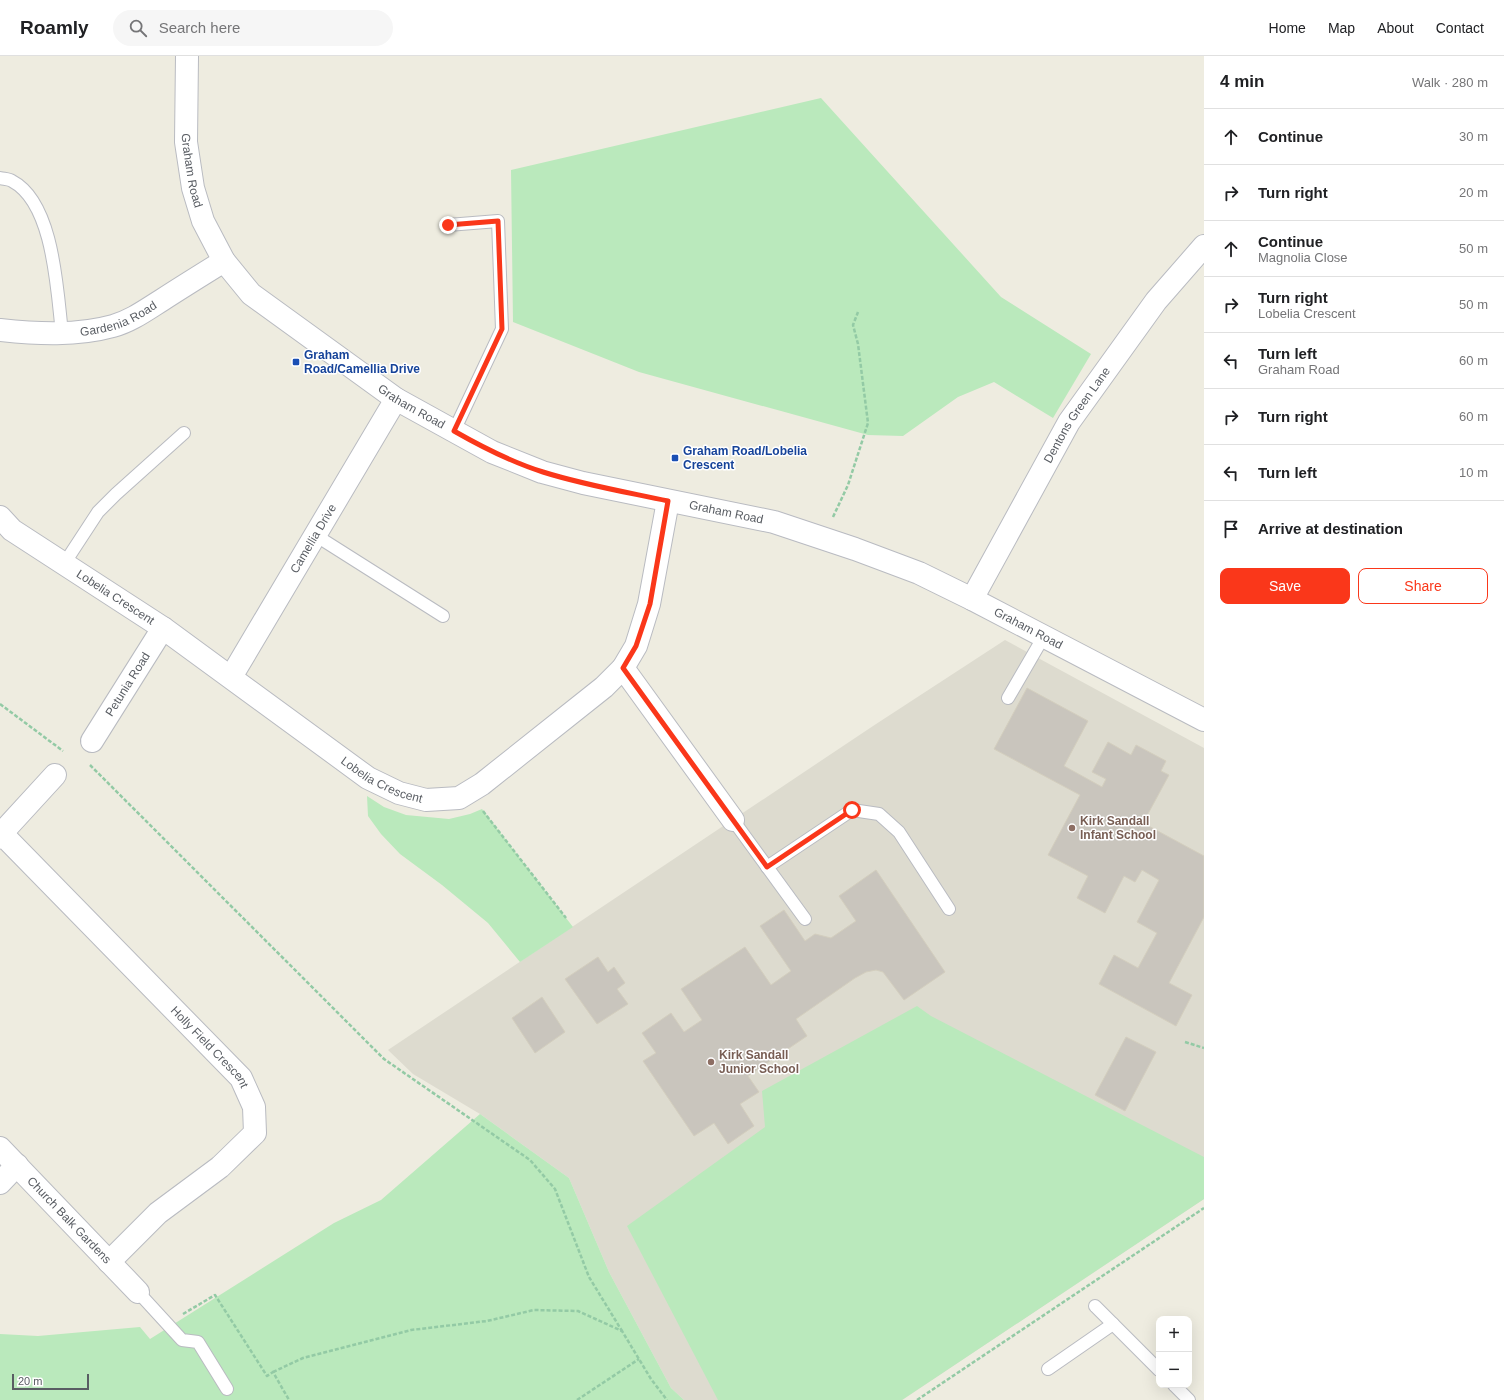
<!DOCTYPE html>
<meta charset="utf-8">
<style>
:root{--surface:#fff;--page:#f6f6f6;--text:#202124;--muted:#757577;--line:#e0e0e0;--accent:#fa371a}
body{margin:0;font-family:Arial,sans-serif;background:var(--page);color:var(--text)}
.controls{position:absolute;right:12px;bottom:12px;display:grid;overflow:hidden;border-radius:8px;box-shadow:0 4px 16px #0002}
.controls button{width:36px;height:36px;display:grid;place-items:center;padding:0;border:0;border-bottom:1px solid var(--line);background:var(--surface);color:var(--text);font:20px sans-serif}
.scale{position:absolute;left:12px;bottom:10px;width:77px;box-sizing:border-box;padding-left:4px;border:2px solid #595d63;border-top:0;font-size:11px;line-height:14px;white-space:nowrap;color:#595d63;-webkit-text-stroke:3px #fff;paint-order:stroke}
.stop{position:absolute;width:12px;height:12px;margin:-9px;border:3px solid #fa371a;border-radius:50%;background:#fff}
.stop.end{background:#fa371a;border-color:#fff;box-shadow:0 1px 4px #0008}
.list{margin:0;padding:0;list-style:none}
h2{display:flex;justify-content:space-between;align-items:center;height:52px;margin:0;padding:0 16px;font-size:17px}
h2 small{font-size:13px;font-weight:400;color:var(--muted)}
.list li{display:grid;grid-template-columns:26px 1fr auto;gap:12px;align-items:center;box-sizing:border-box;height:56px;padding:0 16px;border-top:1px solid var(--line)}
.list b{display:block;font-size:15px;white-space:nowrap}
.list p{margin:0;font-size:13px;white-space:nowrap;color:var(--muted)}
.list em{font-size:13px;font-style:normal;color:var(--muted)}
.actions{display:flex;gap:8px;padding:12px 16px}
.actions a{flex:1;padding:9px 0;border:1px solid var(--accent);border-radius:8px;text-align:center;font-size:14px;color:var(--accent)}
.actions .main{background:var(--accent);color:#fff}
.icon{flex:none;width:22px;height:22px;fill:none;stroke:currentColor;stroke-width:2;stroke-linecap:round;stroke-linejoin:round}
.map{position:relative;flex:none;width:1204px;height:1344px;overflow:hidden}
header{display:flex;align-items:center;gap:24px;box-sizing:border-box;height:56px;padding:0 20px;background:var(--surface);border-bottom:1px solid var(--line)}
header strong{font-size:19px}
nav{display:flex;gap:22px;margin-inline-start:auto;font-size:14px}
.search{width:280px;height:36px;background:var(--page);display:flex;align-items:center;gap:10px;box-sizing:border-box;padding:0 14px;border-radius:22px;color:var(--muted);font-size:15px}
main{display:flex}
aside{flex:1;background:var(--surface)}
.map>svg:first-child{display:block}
.education{fill:#dddbcf}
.green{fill:#bae9bc}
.building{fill:#c9c5bd;stroke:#d3cebe}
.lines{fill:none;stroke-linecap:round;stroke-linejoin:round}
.service-casing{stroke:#b9bbc1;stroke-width:14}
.minor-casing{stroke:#b9bbc1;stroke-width:24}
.path{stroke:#93caa5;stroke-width:2.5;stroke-dasharray:4 2;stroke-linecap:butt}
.service{stroke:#fff;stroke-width:12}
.minor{stroke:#fff;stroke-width:22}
.route{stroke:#fa371a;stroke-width:5}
.transit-dot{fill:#1a4fb4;stroke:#fff;stroke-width:1.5}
.education-dot{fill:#8d6e63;stroke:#fff;stroke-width:1.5}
.labels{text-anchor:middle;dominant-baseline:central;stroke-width:3;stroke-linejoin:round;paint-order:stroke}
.street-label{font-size:12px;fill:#595d63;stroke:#fff}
.transit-label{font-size:12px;font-weight:bold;fill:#164399;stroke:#fff;text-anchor:start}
.education-label{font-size:12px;font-weight:bold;fill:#785e54;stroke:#fff;text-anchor:start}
</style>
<header>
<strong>Roamly</strong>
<div class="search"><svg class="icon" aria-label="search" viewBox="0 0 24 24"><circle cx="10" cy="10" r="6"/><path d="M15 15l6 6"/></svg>Search here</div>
<nav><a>Home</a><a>Map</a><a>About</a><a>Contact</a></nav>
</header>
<main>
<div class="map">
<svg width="1204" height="1344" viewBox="0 0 1204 1344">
<rect width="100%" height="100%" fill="#eeece0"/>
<!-- education -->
<polygon class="education" points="1005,584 1204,692 1204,1143 902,1344 684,1344 671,1332 609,1216 569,1122 480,1058 413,1018 388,994 873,670"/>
<!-- green -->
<g class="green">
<polygon points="821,42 1001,241 1091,298 1053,362 994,326 958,341 903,380 868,379 639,316 513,266 511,114"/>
<polygon points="367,740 384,751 406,759 449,763 470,758 482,753 573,871 520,906 488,867 442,829 400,798 381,778 368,760"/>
<polygon points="917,950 931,960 1204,1101 1204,1143 902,1344 718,1344 627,1170 765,1071 762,1035"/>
<polygon points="480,1058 569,1122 609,1216 671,1332 684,1344 0,1344 0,1278 38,1280 140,1271 150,1283 334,1167 381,1144"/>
</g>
<!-- building -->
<g class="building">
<polygon points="1027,632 1088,665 1064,710 1102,731 1106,723 1092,716 1108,686 1131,699 1136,689 1166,705 1161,715 1169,719 1143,767 1204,800 1204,861 1169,927 1192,939 1176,970 1099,928 1114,899 1138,912 1157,877 1137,866 1159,824 1142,814 1135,826 1124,820 1105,857 1077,842 1088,820 1048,799 1080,739 994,693"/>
<polygon points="876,814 945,916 904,944 883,916 876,914 866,916 855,922 796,963 807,980 748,1020 759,1036 740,1048 754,1070 728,1088 714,1067 694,1080 643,1005 656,997 642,977 671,957 684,976 702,964 681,933 745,891 771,929 791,915 760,870 784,854 805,885 815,878 831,882 856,865 839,840"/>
<polygon points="598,901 608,916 614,911 625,927 617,933 628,948 597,968 565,923"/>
<polygon points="542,941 565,976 535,997 512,962"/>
<polygon points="1126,981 1156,996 1125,1055 1095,1039"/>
</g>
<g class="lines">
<defs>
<g id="service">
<path d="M0 122C4 123 9 123 12 125 54 147 57 235 62 277"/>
<polyline points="448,169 498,165 502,273 454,375"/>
<polyline points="315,479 443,560"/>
<polyline points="64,508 98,456 116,438 184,377"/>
<polyline points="1008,642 1044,580"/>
<polyline points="733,764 805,863"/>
<polyline points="767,811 852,754 879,758 899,776 949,853"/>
<polyline points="138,1236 182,1284 198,1286 227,1333"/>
<polyline points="1095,1250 1159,1314"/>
<polyline points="1048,1313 1113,1268"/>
<polyline points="1174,1329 1189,1344"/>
</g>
<g id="minor">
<path id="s1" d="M187 0 186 86 193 132 203 165 224 205 251 238 396 343 492 396 542 416 583 427 774 466 855 493 919 517 972 543 1204 664"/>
<path id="s2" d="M0 274C37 278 77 280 113 270 131 265 146 254 162 244 182 231 203 218 224 205"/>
<path id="s3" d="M0 461 12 474 163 572 368 722 399 737 426 744 459 742 482 728 604 631 623 612 636 590 649 548 668 445"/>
<path id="s4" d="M972 543 1069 366 1156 245 1204 190"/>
<polyline points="623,612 733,764"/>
<path id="s5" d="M231 621 396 343"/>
<path id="s6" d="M92 685 163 572"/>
<polyline points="0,779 55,719"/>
<path id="s7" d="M0 781 7 783 241 1022 254 1051 255 1077 220 1111 158 1157 109 1206"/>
<path id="s8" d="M0 1092 138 1236"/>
<polyline points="0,1127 17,1109"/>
</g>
</defs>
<!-- service casing -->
<use href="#service" class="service-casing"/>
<!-- minor casing -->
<use href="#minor" class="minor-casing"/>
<!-- path -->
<g class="path">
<polyline points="833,461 848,429 868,367 858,288 853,269 858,256"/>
<polyline points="0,648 63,695"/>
<polyline points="90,709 384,1003 530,1104 555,1133 589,1221 622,1275"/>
<polyline points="483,755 566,862"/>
<polyline points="1185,986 1204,992"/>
<polyline points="183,1258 215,1239 267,1320 273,1316 289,1344"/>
<polyline points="273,1316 303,1302 411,1274 487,1265 534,1254 578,1255 622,1275 651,1323 667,1344"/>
<polyline points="577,1344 639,1303"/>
<polyline points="917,1344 1204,1152"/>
</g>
<!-- service -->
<use href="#service" class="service"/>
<!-- minor -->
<use href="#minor" class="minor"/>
</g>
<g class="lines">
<!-- route -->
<path class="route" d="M448 169 498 165 502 273 454 375C482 391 511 406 543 416 584 429 626 436 668 445L650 548 636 590 623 612 767 811 852 754"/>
</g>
<!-- markers -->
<g class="transit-dot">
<rect x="292" y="302" width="8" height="8" rx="2"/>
<rect x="671" y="398" width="8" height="8" rx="2"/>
</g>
<g class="education-dot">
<circle cx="1072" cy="772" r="4"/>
<circle cx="711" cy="1006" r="4"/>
</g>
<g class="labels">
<!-- street labels -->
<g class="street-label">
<text stroke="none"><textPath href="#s1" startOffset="115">Graham Road</textPath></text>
<text stroke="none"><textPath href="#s2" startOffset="121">Gardenia Road</textPath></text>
<text stroke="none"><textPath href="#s1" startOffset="451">Graham Road</textPath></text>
<text stroke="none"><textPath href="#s4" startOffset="212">Dentons Green Lane</textPath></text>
<text stroke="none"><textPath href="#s1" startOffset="786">Graham Road</textPath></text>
<text stroke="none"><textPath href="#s5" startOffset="161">Camellia Drive</textPath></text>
<text stroke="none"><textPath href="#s3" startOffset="141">Lobelia Crescent</textPath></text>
<text stroke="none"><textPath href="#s1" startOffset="1111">Graham Road</textPath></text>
<text stroke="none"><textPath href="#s6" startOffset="67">Petunia Road</textPath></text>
<text stroke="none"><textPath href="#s3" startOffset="465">Lobelia Crescent</textPath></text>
<text stroke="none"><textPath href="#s7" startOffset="298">Holly Field Crescent</textPath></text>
<text stroke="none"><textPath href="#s8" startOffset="100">Church Balk Gardens</textPath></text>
</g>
<!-- transit labels -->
<g class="transit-label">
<text x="304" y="299">Graham<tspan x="304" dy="14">Road/Camellia Drive</tspan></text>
<text x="683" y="395">Graham Road/Lobelia<tspan x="683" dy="14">Crescent</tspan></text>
</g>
<!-- education labels -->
<g class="education-label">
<text x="1080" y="765">Kirk Sandall<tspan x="1080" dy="14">Infant School</tspan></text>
<text x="719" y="999">Kirk Sandall<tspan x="719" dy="14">Junior School</tspan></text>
</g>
</g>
</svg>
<div class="controls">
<button>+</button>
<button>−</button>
</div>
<div class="scale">20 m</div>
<div class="stop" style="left:852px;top:754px"></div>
<div class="stop end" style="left:448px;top:169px"></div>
</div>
<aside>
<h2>4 min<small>Walk · 280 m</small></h2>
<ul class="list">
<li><svg class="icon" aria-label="ahead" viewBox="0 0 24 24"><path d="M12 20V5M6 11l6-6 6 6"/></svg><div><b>Continue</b></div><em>30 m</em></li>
<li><svg class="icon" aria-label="right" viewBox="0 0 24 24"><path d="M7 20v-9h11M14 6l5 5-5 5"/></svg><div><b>Turn right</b></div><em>20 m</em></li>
<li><svg class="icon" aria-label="ahead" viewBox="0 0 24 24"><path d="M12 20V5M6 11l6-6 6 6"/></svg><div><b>Continue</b><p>Magnolia Close</p></div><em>50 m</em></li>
<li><svg class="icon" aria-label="right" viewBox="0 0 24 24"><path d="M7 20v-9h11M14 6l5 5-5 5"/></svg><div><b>Turn right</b><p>Lobelia Crescent</p></div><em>50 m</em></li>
<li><svg class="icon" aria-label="left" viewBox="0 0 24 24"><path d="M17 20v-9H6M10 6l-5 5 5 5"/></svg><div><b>Turn left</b><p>Graham Road</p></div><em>60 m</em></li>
<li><svg class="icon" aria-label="right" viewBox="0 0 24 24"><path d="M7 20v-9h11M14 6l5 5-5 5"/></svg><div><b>Turn right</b></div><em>60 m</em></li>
<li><svg class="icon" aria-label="left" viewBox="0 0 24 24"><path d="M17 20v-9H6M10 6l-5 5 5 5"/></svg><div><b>Turn left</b></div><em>10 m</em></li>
<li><svg class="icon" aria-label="arrive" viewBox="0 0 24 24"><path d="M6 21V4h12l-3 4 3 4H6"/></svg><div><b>Arrive at destination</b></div></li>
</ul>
<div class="actions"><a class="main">Save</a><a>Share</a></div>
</aside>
</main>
